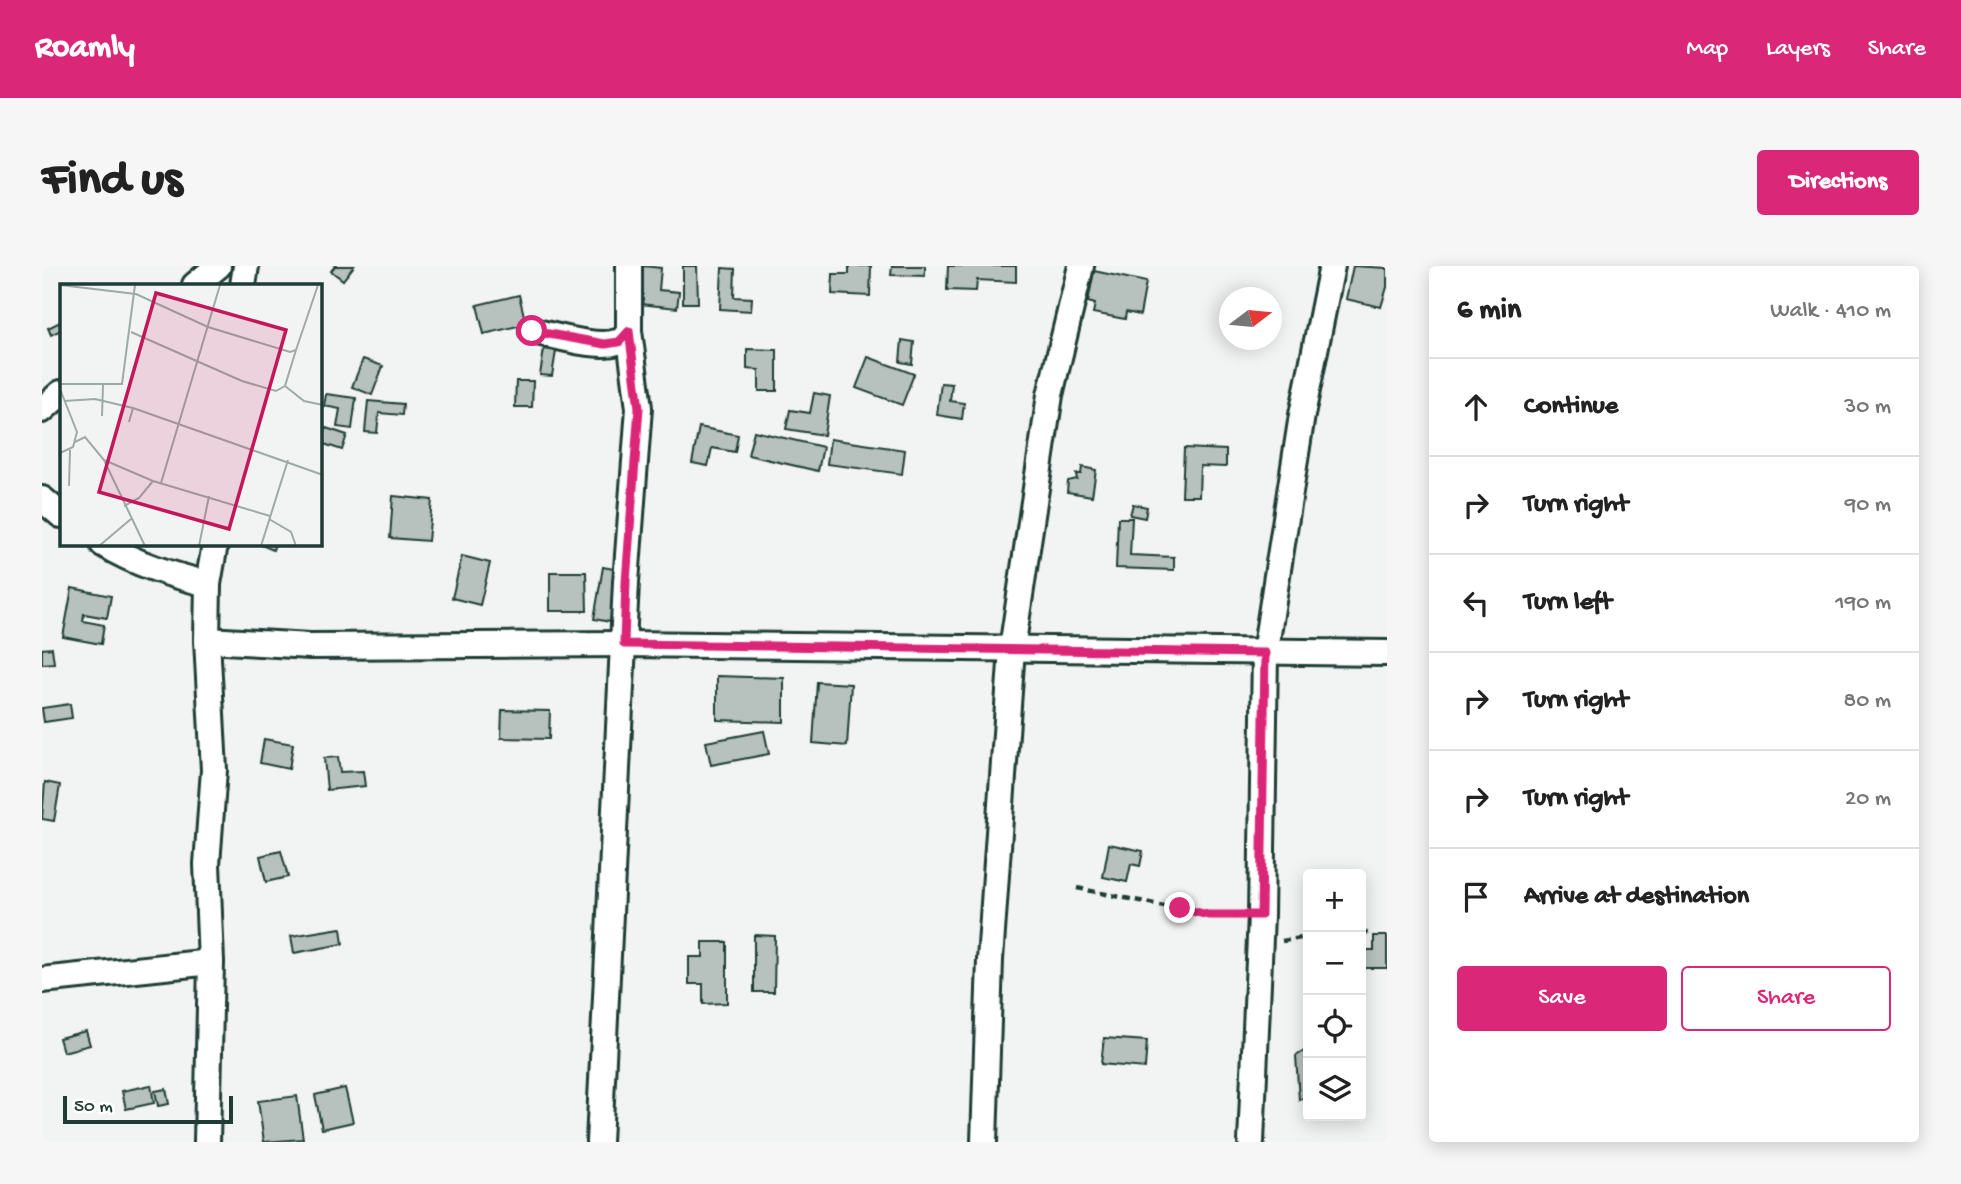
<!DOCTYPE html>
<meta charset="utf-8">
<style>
:root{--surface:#fff;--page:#f6f6f6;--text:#222;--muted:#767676;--line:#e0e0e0;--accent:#db2777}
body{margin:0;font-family:"Gochi Hand",sans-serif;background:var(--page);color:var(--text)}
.controls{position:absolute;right:21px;bottom:21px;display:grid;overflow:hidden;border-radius:7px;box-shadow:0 4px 18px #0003}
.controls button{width:63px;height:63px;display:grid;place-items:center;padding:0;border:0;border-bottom:2px solid var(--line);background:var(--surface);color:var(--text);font:35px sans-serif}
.compass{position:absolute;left:1177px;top:21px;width:63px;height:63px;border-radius:50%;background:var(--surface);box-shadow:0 4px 18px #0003;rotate:74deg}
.scale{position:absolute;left:21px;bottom:18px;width:170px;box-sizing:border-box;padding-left:7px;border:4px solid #1f3d34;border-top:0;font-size:19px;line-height:24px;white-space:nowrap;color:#1f3d34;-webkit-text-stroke:5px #fff;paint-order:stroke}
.stop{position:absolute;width:21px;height:21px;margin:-16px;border:5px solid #db2777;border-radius:50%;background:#fff}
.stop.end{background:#db2777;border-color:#fff;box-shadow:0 2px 7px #0008}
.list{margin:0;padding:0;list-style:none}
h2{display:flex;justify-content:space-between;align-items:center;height:91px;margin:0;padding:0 28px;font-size:30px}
h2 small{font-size:23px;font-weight:400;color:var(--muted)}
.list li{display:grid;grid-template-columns:46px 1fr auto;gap:21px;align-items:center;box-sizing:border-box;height:98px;padding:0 28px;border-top:2px solid var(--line)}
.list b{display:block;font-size:26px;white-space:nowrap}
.list em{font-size:23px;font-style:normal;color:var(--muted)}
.actions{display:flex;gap:14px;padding:21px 28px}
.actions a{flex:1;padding:16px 0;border:2px solid var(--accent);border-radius:7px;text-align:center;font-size:24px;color:var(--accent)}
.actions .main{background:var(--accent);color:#fff}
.icon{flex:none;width:38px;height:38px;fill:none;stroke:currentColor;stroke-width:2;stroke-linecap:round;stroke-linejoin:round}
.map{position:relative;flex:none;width:1345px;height:876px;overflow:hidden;border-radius:7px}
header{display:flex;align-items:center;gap:42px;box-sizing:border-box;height:98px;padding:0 35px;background:var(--accent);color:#fff}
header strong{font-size:33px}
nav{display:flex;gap:38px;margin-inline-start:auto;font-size:24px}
.intro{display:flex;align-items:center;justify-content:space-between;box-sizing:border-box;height:168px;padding:0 42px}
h1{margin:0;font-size:49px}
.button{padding:18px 32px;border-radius:7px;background:var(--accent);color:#fff;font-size:24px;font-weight:700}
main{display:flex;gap:42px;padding:0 42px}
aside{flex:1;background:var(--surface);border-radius:7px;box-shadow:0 4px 18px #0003}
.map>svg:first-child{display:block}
.building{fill:#b7c1bd;stroke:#1f3d34;stroke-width:2}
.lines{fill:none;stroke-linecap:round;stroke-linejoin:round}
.minor-casing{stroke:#1f3d34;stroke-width:30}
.path{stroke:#1f3d34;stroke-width:4.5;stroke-dasharray:7 5;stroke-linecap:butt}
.minor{stroke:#fff;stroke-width:24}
.route{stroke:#db2777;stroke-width:9}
.inset-road{fill:none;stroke:#9eaaa7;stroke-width:2}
.view{fill:#c2185b;fill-opacity:0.15;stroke:#c2185b;stroke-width:3.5}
.inset-edge{fill:none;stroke:#1f3d34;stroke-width:3.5}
</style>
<header>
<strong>Roamly</strong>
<nav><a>Map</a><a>Layers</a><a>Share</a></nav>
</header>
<div class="intro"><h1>Find us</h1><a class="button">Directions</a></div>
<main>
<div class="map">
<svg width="1345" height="876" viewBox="0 0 1345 876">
<rect width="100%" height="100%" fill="#f2f3f3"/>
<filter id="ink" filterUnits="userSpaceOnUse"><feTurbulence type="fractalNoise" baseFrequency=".0143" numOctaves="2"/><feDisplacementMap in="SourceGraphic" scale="14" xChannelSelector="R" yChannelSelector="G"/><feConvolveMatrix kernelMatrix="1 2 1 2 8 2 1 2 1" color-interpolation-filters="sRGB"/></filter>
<g filter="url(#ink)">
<!-- building -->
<g class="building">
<polygon points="293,0 312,0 301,14 289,5"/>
<polygon points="601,0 619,2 617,24 637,26 635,42 598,38"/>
<polygon points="641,0 655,0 656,37 641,37"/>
<polygon points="807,0 829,0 828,30 790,28 791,8 807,8"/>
<polygon points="850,0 883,0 883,10 849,9"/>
<polygon points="906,0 974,0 974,16 935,14 934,25 905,24"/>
<polygon points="1311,0 1345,2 1345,21 1339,41 1304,33"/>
<polygon points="680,2 693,3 692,31 710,32 709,45 678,43"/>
<polygon points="1052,5 1104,16 1098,49 1084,46 1083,53 1051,47 1053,38 1046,36"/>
<polygon points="477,29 484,58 442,68 435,39"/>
<polygon points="18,56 19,64 9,69 6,62"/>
<polygon points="860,74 872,76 870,98 858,96"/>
<polygon points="502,83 514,85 510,110 498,109"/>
<polygon points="705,83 735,84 735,125 717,125 717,104 705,103"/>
<polygon points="826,91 872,108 860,139 814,122"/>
<polygon points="321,93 341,100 330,129 310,121"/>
<polygon points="474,115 491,115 490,141 473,141"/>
<polygon points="899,117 910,118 908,135 922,137 920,153 895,149"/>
<polygon points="772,127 788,130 782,169 744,163 748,144 768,147"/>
<polygon points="284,128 314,132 310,163 295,161 298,143 282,140"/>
<polygon points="326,135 361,138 360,149 337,147 335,167 323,166"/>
<polygon points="657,161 696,169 693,186 670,182 666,200 650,197"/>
<polygon points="284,162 305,169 300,184 279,177"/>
<polygon points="712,165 781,181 776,205 706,189"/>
<polygon points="788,173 863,184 860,208 785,198"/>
<polygon points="1142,182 1184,184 1184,201 1158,200 1157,230 1140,230"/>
<polygon points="1040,201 1054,204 1050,230 1025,226 1026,215 1035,213 1034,208 1039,208"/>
<polygon points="351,230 390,234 386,275 348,272"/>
<polygon points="1091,238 1105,241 1103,252 1088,249"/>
<polygon points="1076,252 1090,252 1088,289 1132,291 1132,304 1074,302"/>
<polygon points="217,278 233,278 231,284"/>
<polygon points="420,290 448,297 438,339 410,332"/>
<polygon points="561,301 577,304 568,356 552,353"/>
<polygon points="508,306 544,306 545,345 508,345"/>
<polygon points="30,322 69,330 65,352 42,348 41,355 62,359 59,378 21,371"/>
<polygon points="10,382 12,397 0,398 0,383"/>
<polygon points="675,410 742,412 742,456 675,454"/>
<polygon points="775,416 809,418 805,480 771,477"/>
<polygon points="28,438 30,452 2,456 0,442"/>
<polygon points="460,444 508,445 507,473 459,472"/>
<polygon points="722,465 727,488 669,499 664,476"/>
<polygon points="222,473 251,478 247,503 218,497"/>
<polygon points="296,491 298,506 321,505 323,520 285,524 282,492"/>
<polygon points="3,516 18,519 12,555 0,553"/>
<polygon points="1067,578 1101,585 1098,600 1089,598 1085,616 1061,611"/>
<polygon points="239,585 246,611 224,616 218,590"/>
<polygon points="299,662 301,678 252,687 249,670"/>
<polygon points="712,669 733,670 732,726 712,726"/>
<polygon points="1332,670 1345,670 1345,702 1319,702 1319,684 1332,684"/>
<polygon points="661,676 685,676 685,737 661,738 661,718 647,718 647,691 661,691"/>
<polygon points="44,765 48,779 21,786 17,772"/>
<polygon points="1062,772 1105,775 1103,802 1059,798"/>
<polygon points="1264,784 1266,784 1266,829 1257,834 1254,790"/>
<polygon points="109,819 112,837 84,843 80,825"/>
<polygon points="303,822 311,856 280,863 273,829"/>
<polygon points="124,823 127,838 116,840 113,825"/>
<polygon points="255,830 261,873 222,876 216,835"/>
</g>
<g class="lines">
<defs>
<g id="minor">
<polyline points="153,19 176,0"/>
<polyline points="201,19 204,0"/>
<path d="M490 65C512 69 554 83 575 76 581 75 584 70 587 65V0"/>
<polyline points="0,144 19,127"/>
<polyline points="0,233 19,249"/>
<path d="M61 278C93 298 130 309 166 318"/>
<polyline points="165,374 268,380 582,378 1345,387"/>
<polyline points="0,714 169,696"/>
<polyline points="165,876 169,696 165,598 172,504 165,374 166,318 173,278"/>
<polyline points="557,876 584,316 597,142 587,65"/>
<polyline points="942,876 948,694 970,383 1008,129 1039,0"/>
<polyline points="1209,876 1219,649 1223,387 1260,149 1290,0"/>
</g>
</defs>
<!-- minor casing -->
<use href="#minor" class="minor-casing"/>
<!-- path -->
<g class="path">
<polyline points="1035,622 1166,649 1197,650"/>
<polyline points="1319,668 1326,667"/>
<polyline points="1240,675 1266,671"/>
</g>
<!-- minor -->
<use href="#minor" class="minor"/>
</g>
</g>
<g class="lines" filter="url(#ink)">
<!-- route -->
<polyline class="route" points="490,65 563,78 577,76 587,65 597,142 584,316 582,378 1223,387 1219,649 1166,649 1138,642"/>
</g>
<!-- overview -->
<g transform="translate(18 18)">
<rect width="262" height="262" fill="#f2f3f3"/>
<path class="inset-road" d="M0 1 76 10 148 43 230 68 236 66 258 1M71 48 182 97 216 107 225 102M236 66 225 102 244 117 263 121M0 100H62L75 1M0 105 17 148 13 163 0 169M4 117 35 115 73 124 69 138M73 124 263 191M42 132 43 101M15 158 25 153 44 176 85 262M44 176 93 197 210 232M101 199 160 1M9 202 10 166M64 222 79 214 93 197M209 235 231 248 236 262M39 262 71 235M139 262 149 212M201 262 228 176"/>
<path class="view" d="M96 9 226 46 169 245 39 208Z"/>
<rect width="262" height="262" class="inset-edge"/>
</g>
</svg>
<div class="controls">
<button>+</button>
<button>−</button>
<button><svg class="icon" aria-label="locate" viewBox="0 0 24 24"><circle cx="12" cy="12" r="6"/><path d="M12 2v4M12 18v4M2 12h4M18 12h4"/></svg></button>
<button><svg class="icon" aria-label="layers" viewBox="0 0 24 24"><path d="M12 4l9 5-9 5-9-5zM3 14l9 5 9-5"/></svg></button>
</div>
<svg class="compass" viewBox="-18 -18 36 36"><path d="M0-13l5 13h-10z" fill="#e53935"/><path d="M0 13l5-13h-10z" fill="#767676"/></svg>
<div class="scale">50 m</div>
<div class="stop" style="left:490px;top:65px"></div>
<div class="stop end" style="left:1138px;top:642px"></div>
</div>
<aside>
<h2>6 min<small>Walk · 410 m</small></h2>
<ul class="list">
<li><svg class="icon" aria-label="ahead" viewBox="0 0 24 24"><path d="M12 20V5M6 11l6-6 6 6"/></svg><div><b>Continue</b></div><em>30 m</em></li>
<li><svg class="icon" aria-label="right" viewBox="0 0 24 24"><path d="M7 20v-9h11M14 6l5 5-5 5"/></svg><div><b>Turn right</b></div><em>90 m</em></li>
<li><svg class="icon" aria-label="left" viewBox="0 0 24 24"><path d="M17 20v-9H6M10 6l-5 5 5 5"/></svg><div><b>Turn left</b></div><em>190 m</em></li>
<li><svg class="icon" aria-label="right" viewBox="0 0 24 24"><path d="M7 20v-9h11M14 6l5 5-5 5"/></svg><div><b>Turn right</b></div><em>80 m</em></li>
<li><svg class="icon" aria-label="right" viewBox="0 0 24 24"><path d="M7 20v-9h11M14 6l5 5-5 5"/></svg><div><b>Turn right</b></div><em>20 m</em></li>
<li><svg class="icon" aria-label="arrive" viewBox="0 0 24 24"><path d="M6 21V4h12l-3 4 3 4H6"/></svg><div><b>Arrive at destination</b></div></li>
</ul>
<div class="actions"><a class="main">Save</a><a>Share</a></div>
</aside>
</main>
